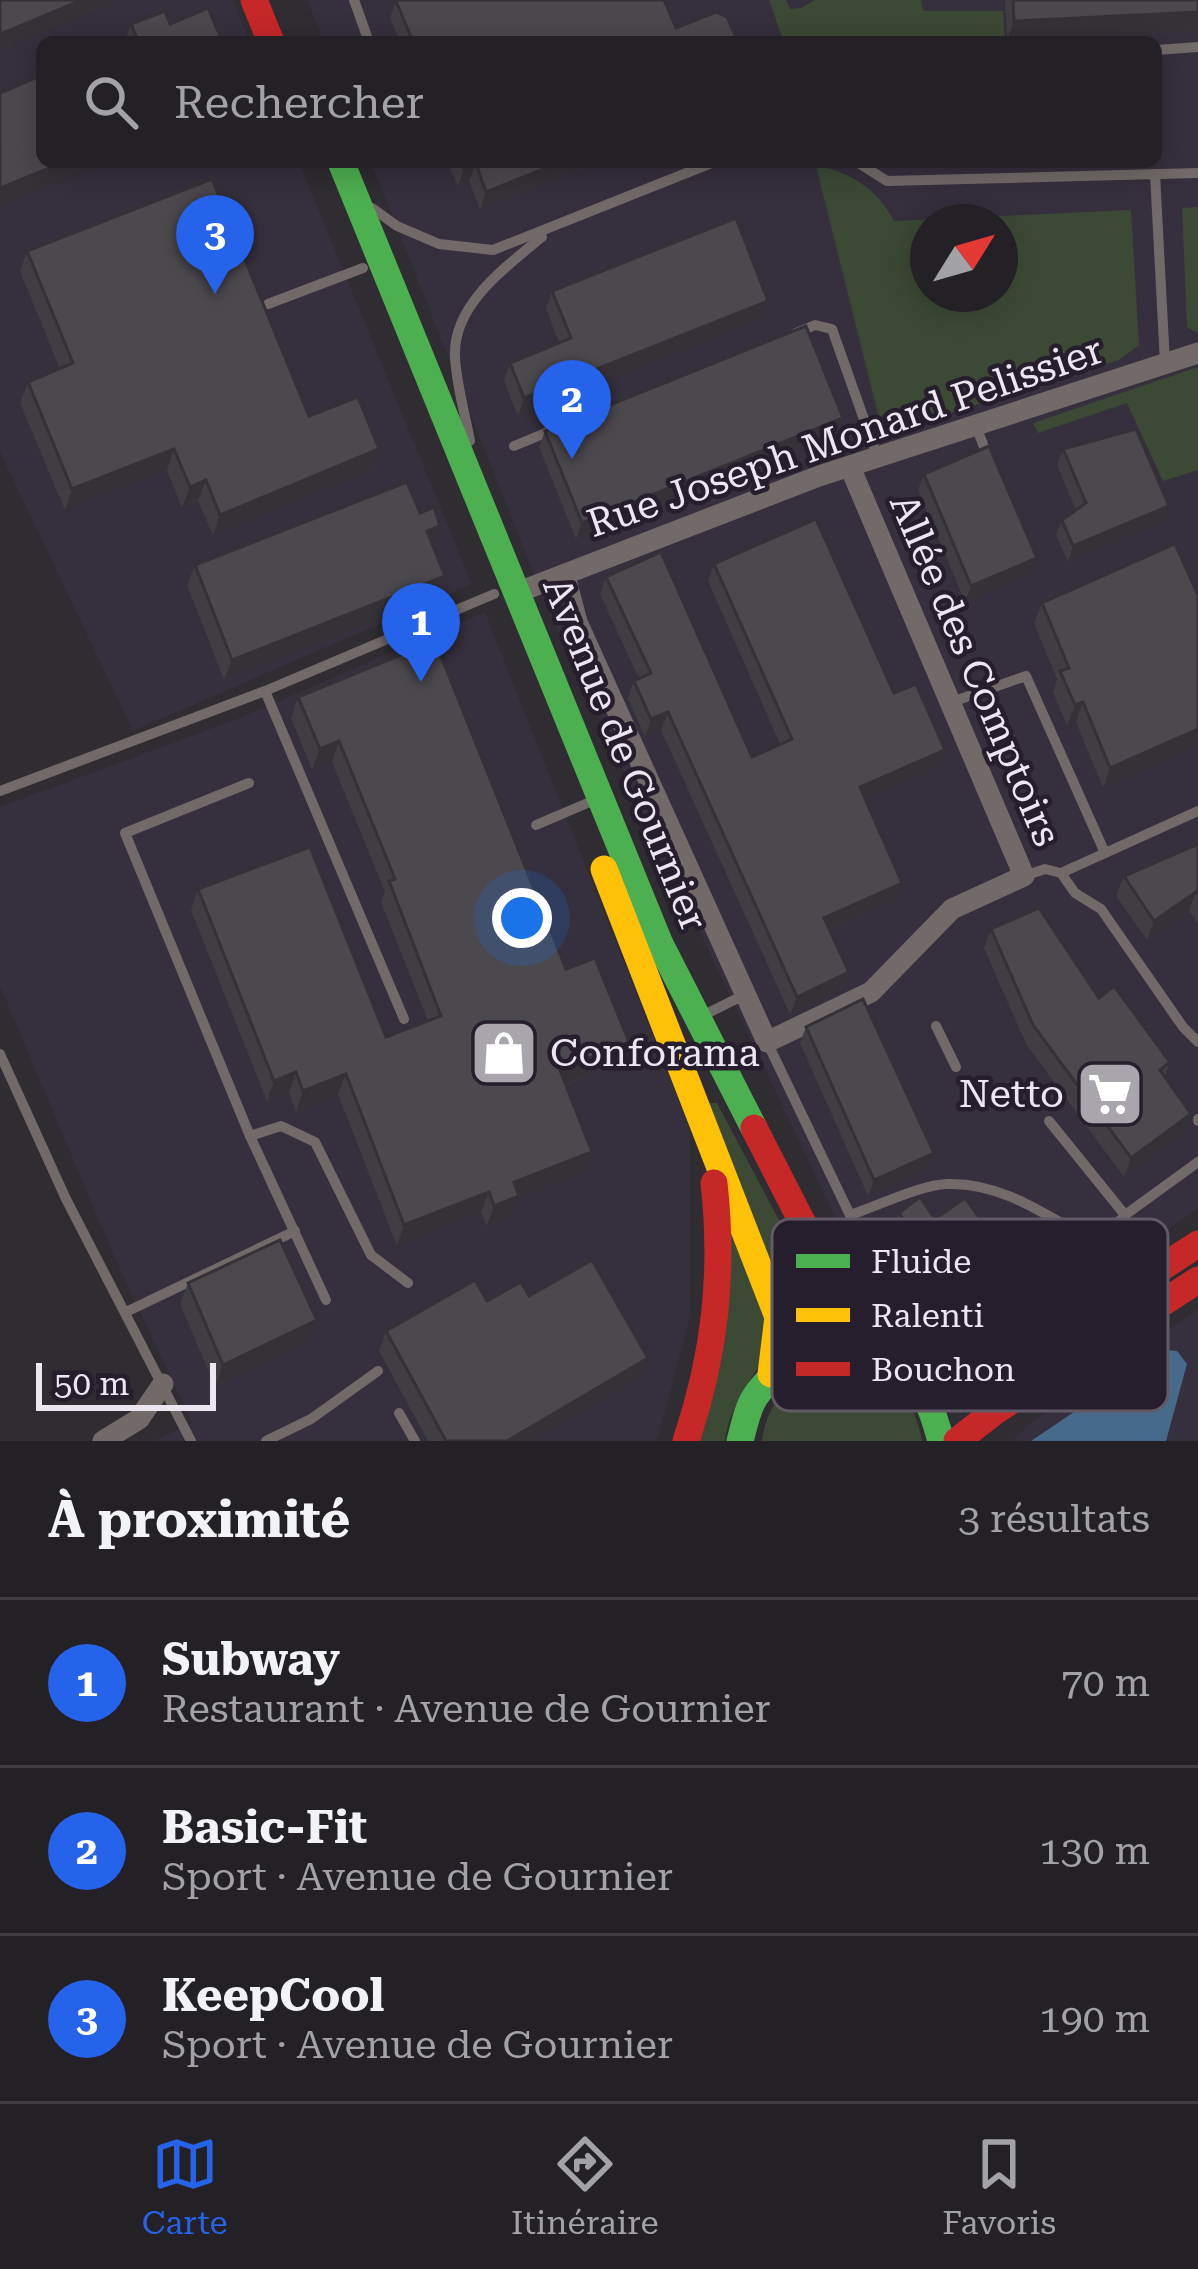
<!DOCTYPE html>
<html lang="fr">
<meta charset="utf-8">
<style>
:root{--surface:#232126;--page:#2f2e32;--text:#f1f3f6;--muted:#a3a3a7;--line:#403e43;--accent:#2563eb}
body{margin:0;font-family:"Roboto Serif",serif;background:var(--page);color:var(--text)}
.compass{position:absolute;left:910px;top:204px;width:108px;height:108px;border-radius:50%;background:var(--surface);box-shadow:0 6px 30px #0003;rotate:53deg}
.scale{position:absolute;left:36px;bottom:30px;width:180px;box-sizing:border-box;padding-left:12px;border:6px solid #ebe6ef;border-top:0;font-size:33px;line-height:42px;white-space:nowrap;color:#ebe6ef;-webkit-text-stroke:9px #261e2c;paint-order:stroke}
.you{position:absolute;left:522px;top:918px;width:42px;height:42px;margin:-30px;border:9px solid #fff;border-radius:50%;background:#1a73e8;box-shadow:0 0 0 18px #1a73e833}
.badge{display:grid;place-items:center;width:78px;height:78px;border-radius:50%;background:var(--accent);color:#fff;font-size:39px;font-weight:700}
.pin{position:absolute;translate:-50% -99px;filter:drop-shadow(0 3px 6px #0008)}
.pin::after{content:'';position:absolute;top:63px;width:42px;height:36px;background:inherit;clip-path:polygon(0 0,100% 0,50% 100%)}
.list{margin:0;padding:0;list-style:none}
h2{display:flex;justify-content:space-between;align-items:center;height:156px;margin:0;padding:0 48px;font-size:51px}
h2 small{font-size:39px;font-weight:400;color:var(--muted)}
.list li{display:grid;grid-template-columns:78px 1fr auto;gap:36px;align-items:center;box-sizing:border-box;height:168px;padding:0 48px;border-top:3px solid var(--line)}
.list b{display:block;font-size:45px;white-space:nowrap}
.list p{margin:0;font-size:39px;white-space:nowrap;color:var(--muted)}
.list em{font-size:39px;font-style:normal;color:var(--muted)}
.icon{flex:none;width:66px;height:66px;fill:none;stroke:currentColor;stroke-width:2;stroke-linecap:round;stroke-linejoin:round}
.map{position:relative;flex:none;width:1198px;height:1441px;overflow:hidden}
.search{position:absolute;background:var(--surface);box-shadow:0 6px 30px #0003;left:36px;right:36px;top:36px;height:132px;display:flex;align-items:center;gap:30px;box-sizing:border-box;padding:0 42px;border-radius:18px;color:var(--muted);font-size:45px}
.sheet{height:660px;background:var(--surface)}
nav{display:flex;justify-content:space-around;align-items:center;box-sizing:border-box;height:168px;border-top:3px solid var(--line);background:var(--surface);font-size:33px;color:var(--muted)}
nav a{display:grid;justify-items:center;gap:6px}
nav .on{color:var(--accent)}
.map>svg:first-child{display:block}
.commercial{fill:#362f3d;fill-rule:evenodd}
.green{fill:#3c4a35;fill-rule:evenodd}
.water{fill:#476a8b}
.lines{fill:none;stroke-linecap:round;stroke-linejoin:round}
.lane{stroke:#716a68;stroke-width:10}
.street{stroke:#716a68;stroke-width:21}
.fast{stroke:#4caf50;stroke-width:27}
.slow{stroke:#ffc107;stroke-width:27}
.jam{stroke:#c62828;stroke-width:27}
.wall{fill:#403e43}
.shaded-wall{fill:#343237}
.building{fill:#4b484e;stroke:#343237;stroke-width:3}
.labels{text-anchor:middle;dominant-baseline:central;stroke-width:9;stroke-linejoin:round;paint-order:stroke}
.street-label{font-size:39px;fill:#ebe6ef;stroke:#261e2c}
.poi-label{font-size:39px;fill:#ebe6ef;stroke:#261e2c;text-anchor:start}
.key{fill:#261e2c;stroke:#615a66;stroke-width:3}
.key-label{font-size:33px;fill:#ebe6ef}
</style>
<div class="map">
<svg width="1198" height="1441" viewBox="0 0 1198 1441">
<rect width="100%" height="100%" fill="#2f2c32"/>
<!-- commercial -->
<g class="commercial">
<polygon points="0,0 233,0 250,42 42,42 42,162 299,162 472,584 133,731 0,452"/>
<path d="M307 0H1198V1209L1016 1332 934 1355 881 1314 551 618 371 162H1156V42H324ZM928 222H1000V294H928Z"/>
<polygon points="485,612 690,1129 690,1318 658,1437 655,1441 153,1441 192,1423 114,1256 0,986 0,807 237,719"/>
<polygon points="1198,1310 1198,1441 1012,1441 1036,1419"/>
</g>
<!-- green -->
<g class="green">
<polygon points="769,0 786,0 790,9 801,8 815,0 921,0 923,11 1003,11 1005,41 784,42"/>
<path d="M816 166C850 171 878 190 894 221L1131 210 1139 345 1119 360 883 434ZM928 222H1000V294H928Z"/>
<polygon points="1198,207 1198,331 1195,332 1187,327 1182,208"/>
<polygon points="1198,367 1198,470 1163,481 1127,403 1038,433 1033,423"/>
<polygon points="707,1103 717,1103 788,1237 816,1268 845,1321 790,1332"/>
<path d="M732 1213C745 1244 777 1326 763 1357 749 1387 729 1406 725 1441H698Z"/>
<path d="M848 1366C890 1374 915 1399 922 1441H762C767 1395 803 1367 848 1366Z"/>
</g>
<!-- water -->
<polygon class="water" points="1166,1350 1177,1351 1187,1364 1166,1441 1031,1441"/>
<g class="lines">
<!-- lane -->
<g class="lane">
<polyline points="354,0 369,42"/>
<polyline points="1156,50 1198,47"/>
<polyline points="857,162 887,181 1198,173"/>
<polyline points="1155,174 1165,363"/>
<polyline points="372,208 397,226 439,244 493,250 714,162"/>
<polyline points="268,304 363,268"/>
<polyline points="796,333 815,325 832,329 877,456"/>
<polyline points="976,426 984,447"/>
<path d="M470 441C465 413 456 384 455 356 453 304 507 266 542 237"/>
<polyline points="514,446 555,429"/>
<polyline points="265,691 404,1019"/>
<polyline points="949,703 1026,676 1105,853"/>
<polyline points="249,783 125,833 250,1136"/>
<polyline points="0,791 265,691 494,594"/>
<polyline points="536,825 597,799"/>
<polyline points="1061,873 1198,811"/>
<polyline points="1024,876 1045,869 1061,873 1075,893 1101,909 1183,1027 1198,1042"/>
<polyline points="704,1015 744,995"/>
<polyline points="936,1026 956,1067"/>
<path d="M767 1042 850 1215C877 1206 920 1185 947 1184 1023 1181 1081 1248 1152 1267"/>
<polyline points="0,1054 66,1199 191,1441"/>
<polyline points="1198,1119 1198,1121"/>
<polyline points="1049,1121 1125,1215"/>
<path d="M850 1215 857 1234 861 1266 874 1281 914 1301 944 1339C970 1335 1011 1305 1018 1280L1000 1254"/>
<polyline points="1098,1244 1125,1215 1198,1162"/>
<polyline points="1098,1244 1105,1278 1099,1300"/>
<path d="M874 1281C889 1309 911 1334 944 1339"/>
<polyline points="326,1300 250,1136 281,1126 315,1142 371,1255 408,1283"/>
<polyline points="126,1312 295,1231"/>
<polyline points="399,1413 415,1441"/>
<polyline points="266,1441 311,1419 378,1371"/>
</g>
<!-- street -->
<g class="street">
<polyline points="565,576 577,622 767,1042 871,992 952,909 1024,876 850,467"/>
<polyline points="516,593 819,476 1198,353"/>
<polyline points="103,1441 139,1419 163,1384"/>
</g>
<!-- fast -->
<g class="fast">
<polyline points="341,162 660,944 754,1128"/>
<path d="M740 1441C744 1427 747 1409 755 1397 787 1348 865 1330 909 1375 928 1394 934 1416 941 1441"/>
</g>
<!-- slow -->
<polyline class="slow" points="604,869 778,1317 771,1374"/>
<!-- jam -->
<g class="jam">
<polyline points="254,0 271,42"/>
<polyline points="754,1128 801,1220 882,1355"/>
<polyline points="916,1380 947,1386 1012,1364 1198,1244"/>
<path d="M686 1441C715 1355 724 1273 714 1183"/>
<polyline points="957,1441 994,1412 1198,1280"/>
</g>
</g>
<!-- wall -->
<g class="wall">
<polygon points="1005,0 1198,0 1198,31 1007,41"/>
<polygon points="396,1 676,28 738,42 400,42 390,18"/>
<polygon points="131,24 170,24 125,41"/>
<polygon points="447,162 597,162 480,209 469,181 458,186"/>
<polygon points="27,251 309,416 379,449 372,470 213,535 198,501 182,508 167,470 65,510 20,403 28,382 60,369 20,271"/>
<polygon points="552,291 762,319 518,416 504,381 510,363 559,343 546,309"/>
<polygon points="843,418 837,434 576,539 539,447 545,431"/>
<polygon points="1063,449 1164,521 1068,562 1056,535 1062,520 1076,510 1057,465"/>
<polygon points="924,474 1031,574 965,602 918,490"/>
<polygon points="433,546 445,576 437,596 224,680 187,585 195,565"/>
<polygon points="714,564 894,693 939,767 865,799 896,900 830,930 849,972 842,989 790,1014 661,730 645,737 628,698 634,681 639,679 600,594 606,577 752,757 780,744 708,581"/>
<polygon points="1198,595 1103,788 1076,722 1067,726 1053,692 1057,679 1034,623 1042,603"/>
<polygon points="298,697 566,969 622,1062 566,1085 584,1172 518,1198 512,1216 487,1226 481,1212 397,1246 338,1094 296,1112 289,1093 267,1101 191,910 198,889 386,1037 428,1021 381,902 385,892 332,762 312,769 291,718"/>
<polygon points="1198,844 1198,924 1189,911 1147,940 1116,896 1124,876"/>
<polygon points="991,929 1099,998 1170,1062 1165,1076 1191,1114 1184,1133 1124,1177 1026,1044 984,948"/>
<polygon points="806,1027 934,1153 928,1169 868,1196 800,1043"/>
<polygon points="899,1213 935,1219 1004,1277 959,1309 939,1280 933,1284 930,1281 914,1290 893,1260 899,1245 903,1242 893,1228"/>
<polygon points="188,1283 317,1320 309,1341 215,1386 180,1304"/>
<polygon points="529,1296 641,1377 533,1441 428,1441 379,1351 386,1331 487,1301"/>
</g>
<!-- shaded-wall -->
<g class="shaded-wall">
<polygon points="82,0 117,0 116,3 0,51 0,34"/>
<polygon points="1198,12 1198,31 1007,41 1014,21"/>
<polygon points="64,162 108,162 0,206 0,188"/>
<polygon points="561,162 597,162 480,209 486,192"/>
<polygon points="476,164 469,181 458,186 464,169"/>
<polygon points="768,301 762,319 518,416 524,398"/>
<polygon points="843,418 837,434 576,539 582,523"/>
<polygon points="174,449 167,470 65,510 72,489"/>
<polygon points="379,449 372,470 213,535 220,515"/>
<polygon points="206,480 198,501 182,508 190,487"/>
<polygon points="1169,506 1164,521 1068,562 1073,546"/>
<polygon points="440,526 433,546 427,531"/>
<polygon points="1037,558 1031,574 965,602 971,586"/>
<polygon points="445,576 437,596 224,680 232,660"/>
<polygon points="1083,702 1076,722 1067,726 1075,705"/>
<polygon points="668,712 661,730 645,737 651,719"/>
<polygon points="1198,729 1198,746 1103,788 1110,768"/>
<polygon points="339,741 332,762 312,769 320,749"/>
<polygon points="945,750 939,767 854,804 860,787"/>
<polygon points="902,883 896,900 818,935 824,918"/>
<polygon points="1196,892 1189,911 1147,940 1154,921"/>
<polygon points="849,972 842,989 790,1014 797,997"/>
<polygon points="629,1042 622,1062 552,1090 560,1070"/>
<polygon points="296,1072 289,1093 267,1101 274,1081"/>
<polygon points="346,1074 338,1094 296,1112 303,1091"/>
<polygon points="1191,1114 1184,1133 1124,1177 1131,1158"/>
<polygon points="592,1152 584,1172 518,1198 512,1216 487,1226 494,1206 514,1182"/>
<polygon points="934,1153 928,1169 868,1196 874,1180"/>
<polygon points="489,1192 481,1212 397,1246 404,1225"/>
<polygon points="1010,1261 1004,1277 959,1309 965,1293"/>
<polygon points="944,1264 939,1280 933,1284 939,1268"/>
<polygon points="936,1265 930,1281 914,1290 920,1274"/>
<polygon points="317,1320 309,1341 215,1386 223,1365"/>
<polygon points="648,1358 641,1377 533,1441 507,1441"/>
</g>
<!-- building -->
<g class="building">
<polygon points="0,0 82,0 0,34"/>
<polygon points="398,0 664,0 676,28 716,12 727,17 738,42 413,42 396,1"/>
<polygon points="1013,0 1198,0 1198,12 1014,21"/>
<polygon points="208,8 220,36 207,42 121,42 136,36 131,24 165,11 170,24"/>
<polygon points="42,75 42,162 64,162 0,188 0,93"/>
<polygon points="461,162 561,162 486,192 476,164 464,169"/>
<polygon points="212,179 309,416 358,397 379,449 220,515 206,480 190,487 174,449 72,489 28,382 73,363 27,251"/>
<polygon points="736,218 768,301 524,398 510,363 571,338 552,291"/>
<polygon points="806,326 843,418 582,523 545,431"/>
<polygon points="1136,429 1169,506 1073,546 1062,520 1086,503 1063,449"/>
<polygon points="989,446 1037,558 971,586 924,474"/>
<polygon points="407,482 420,513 434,507 440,526 427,531 445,576 232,660 195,565"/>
<polygon points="816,519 894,693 916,684 945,750 860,787 902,883 824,918 849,972 797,997 668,712 651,719 634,681 651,673 606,577 661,552 752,757 792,739 714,564"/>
<polygon points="1175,544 1198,595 1198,729 1110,768 1083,702 1075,705 1060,671 1069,668 1042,603"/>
<polygon points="435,641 566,969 595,958 629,1042 560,1070 592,1152 514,1182 519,1196 494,1206 489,1192 404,1225 346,1074 303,1091 296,1072 274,1081 198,889 310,847 386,1037 441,1016 389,881 395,879 339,741 320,749 298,697"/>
<polygon points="1198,844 1198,894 1196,892 1154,921 1124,876"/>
<polygon points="1039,908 1099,998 1114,986 1170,1062 1160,1070 1191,1114 1131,1158 1033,1025 991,929"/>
<polygon points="863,999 934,1153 874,1180 806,1027"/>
<polygon points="920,1197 935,1219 965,1198 1010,1261 965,1293 944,1264 939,1268 936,1265 920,1274 899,1245 914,1234 899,1213"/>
<polygon points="280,1240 317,1320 223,1365 188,1283"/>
<polygon points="592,1260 648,1358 507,1441 446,1441 386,1331 475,1280 487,1301 521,1282 529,1296"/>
</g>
<!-- icons -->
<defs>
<symbol id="shop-square" viewBox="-11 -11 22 22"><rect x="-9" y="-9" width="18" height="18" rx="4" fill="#a9a5ad" stroke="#261e2c"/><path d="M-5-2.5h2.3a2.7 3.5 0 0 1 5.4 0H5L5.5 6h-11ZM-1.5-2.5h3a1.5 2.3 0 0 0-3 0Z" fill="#fff"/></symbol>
<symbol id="supermarket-square" viewBox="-11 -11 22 22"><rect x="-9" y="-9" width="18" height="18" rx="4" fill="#a9a5ad" stroke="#261e2c"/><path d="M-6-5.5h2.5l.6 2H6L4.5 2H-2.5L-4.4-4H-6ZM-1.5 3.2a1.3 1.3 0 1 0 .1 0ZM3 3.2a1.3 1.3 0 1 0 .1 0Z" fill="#fff"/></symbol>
</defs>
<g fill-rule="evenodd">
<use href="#shop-square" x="466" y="1015" width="76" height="76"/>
<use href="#supermarket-square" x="1072" y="1056" width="76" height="76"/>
</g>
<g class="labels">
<!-- street labels -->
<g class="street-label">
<text transform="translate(845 437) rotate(-19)">Rue Joseph Monard Pelissier</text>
<text transform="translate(975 670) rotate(67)">Allée des Comptoirs</text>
<text transform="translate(625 754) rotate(68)">Avenue de Gournier</text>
</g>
<!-- poi labels -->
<g class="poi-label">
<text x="550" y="1053">Conforama</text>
<text x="1064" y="1094" text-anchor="end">Netto</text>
</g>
</g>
<!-- legend -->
<rect x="772" y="1219" width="396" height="192" rx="18" class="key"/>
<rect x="796" y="1254" width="54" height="14" fill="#4caf50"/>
<rect x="796" y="1308" width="54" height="14" fill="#ffc107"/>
<rect x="796" y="1362" width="54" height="14" fill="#c62828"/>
<g class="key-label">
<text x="871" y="1273">Fluide</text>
<text x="871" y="1327">Ralenti</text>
<text x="871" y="1381">Bouchon</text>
</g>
</svg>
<svg class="compass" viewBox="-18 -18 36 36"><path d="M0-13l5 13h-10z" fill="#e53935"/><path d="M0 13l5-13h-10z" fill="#a3a3a7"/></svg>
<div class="scale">50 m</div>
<div class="you"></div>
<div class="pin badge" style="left:421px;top:682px">1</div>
<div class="pin badge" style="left:572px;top:459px">2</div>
<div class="pin badge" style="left:215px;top:294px">3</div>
<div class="search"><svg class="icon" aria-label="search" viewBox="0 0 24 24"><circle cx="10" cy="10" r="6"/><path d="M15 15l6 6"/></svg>Rechercher</div>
</div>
<section class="sheet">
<h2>À proximité<small>3 résultats</small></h2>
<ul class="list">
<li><span class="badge">1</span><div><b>Subway</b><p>Restaurant · Avenue de Gournier</p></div><em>70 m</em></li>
<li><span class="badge">2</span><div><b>Basic-Fit</b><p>Sport · Avenue de Gournier</p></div><em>130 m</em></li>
<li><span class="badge">3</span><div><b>KeepCool</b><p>Sport · Avenue de Gournier</p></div><em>190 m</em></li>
</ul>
</section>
<nav>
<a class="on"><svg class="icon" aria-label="map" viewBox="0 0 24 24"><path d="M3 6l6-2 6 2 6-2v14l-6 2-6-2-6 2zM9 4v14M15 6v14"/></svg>Carte</a>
<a><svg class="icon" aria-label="directions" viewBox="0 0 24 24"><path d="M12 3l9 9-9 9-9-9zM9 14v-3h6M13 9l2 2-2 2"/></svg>Itinéraire</a>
<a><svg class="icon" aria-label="saved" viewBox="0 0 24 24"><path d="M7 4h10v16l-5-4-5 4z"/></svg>Favoris</a>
</nav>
